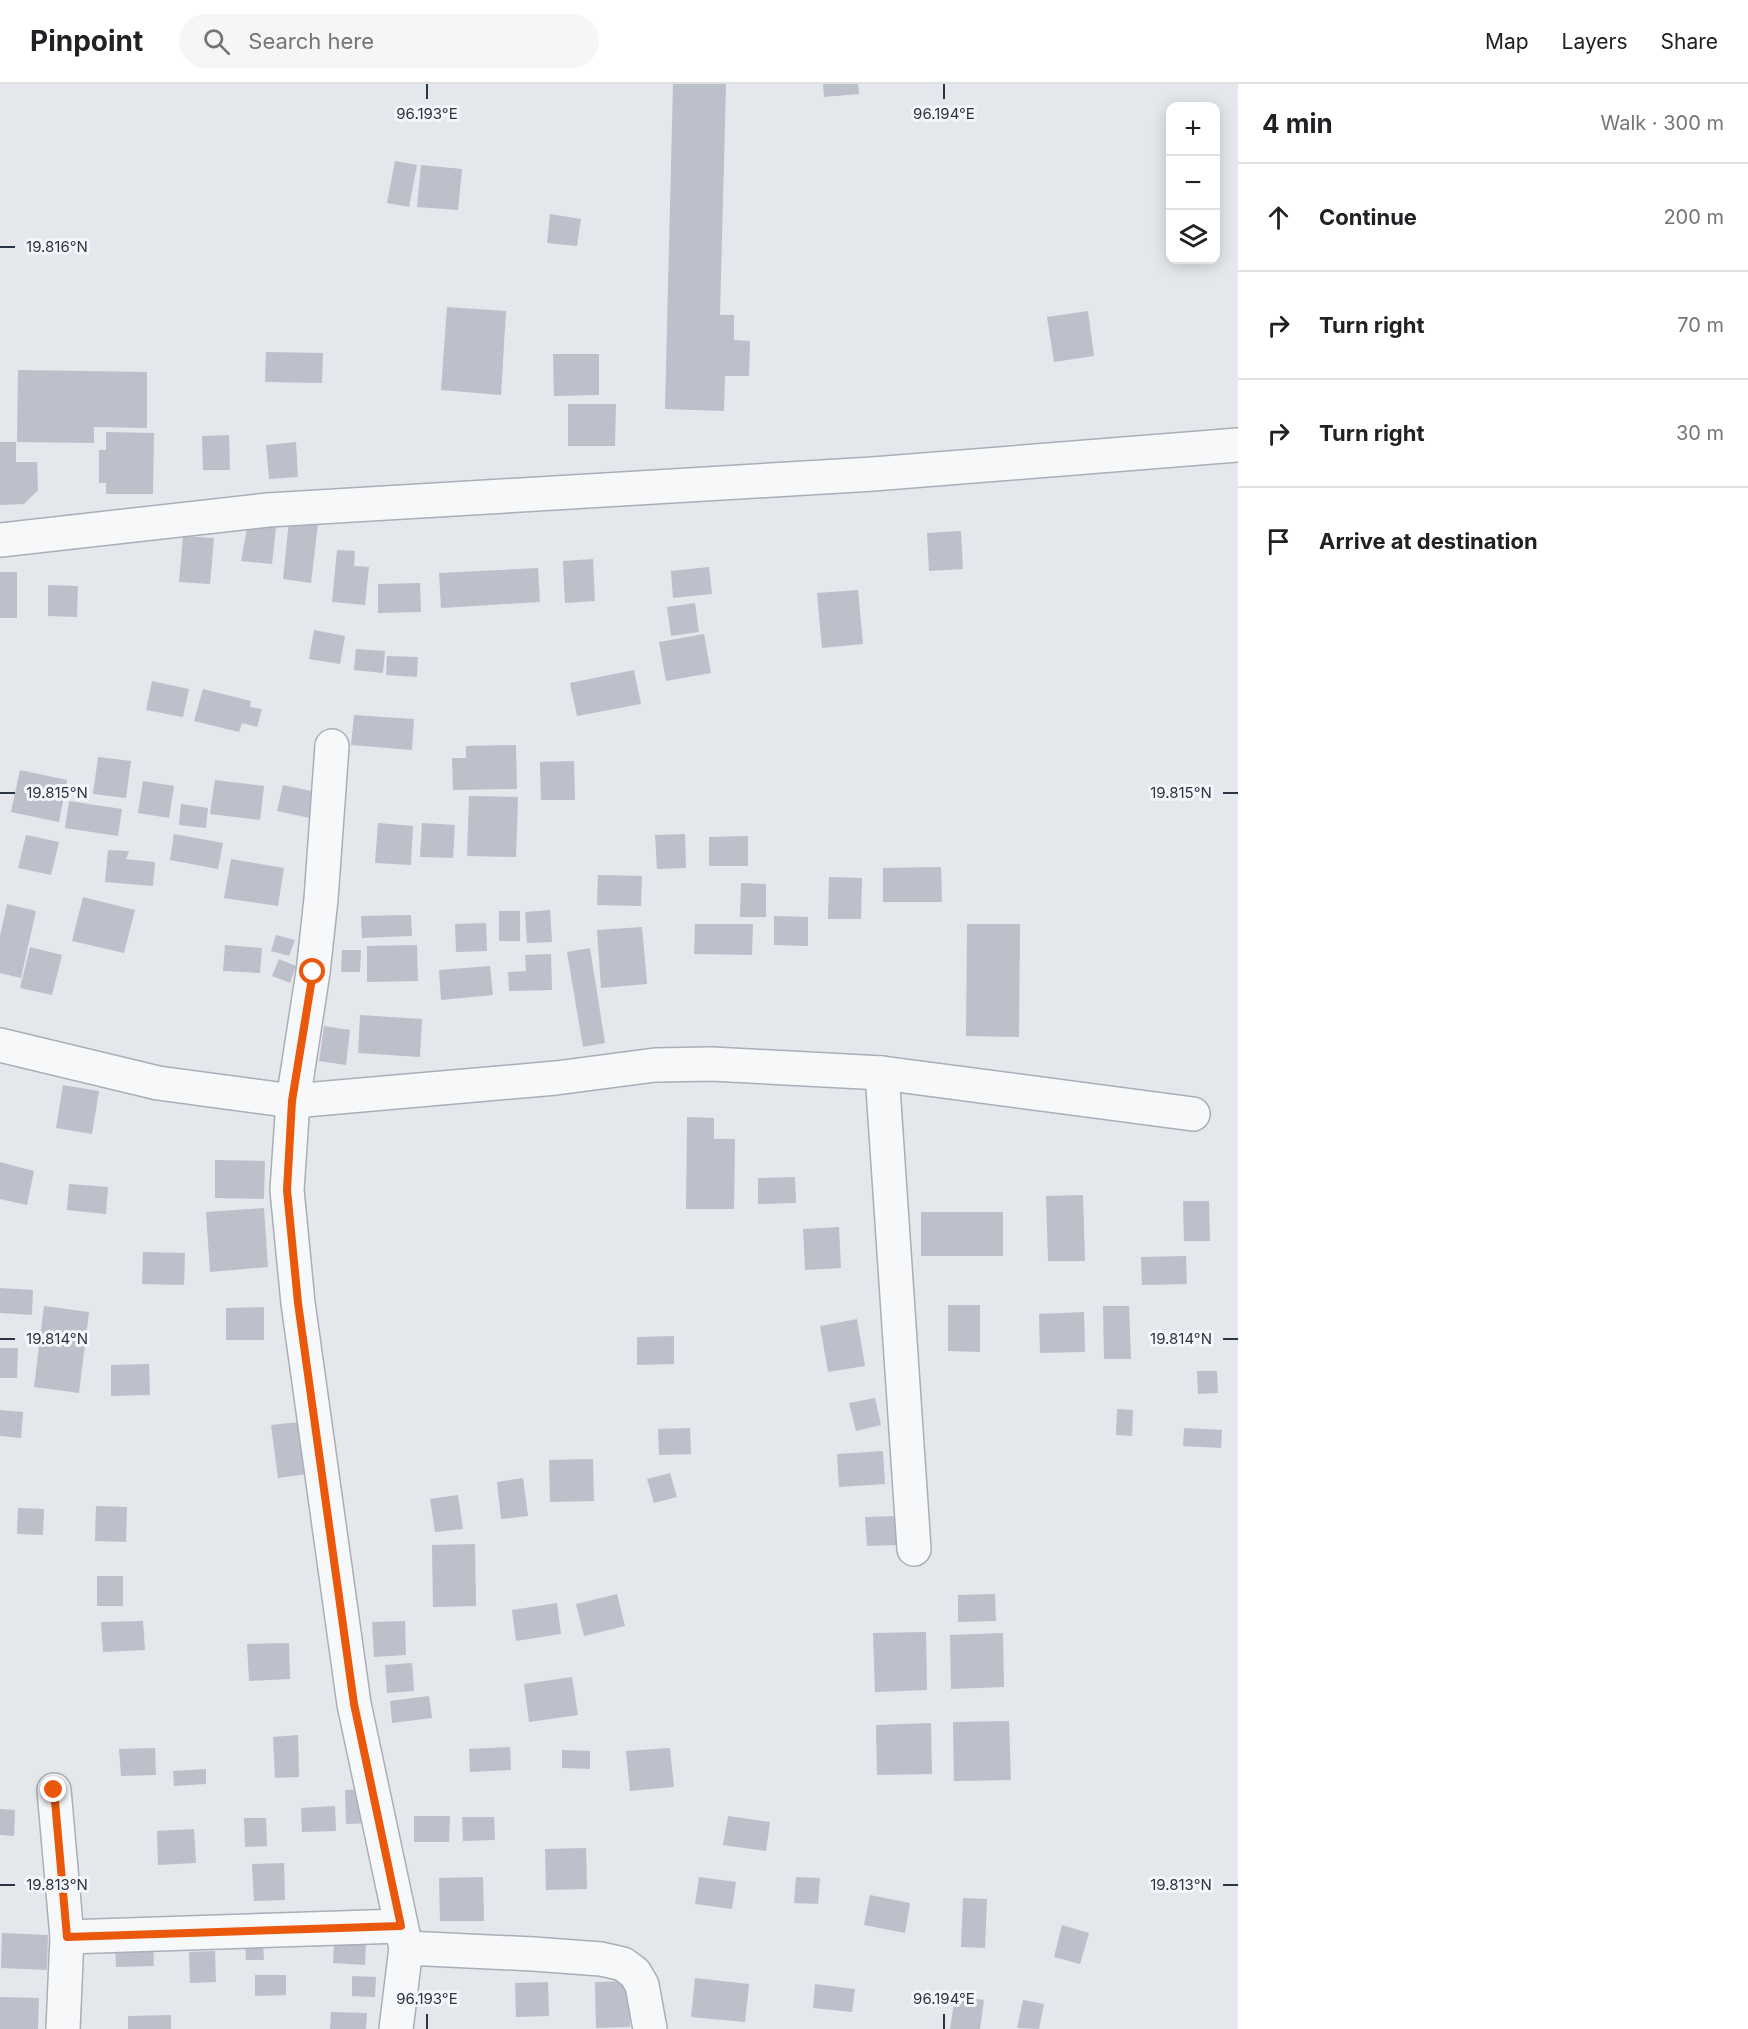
<!DOCTYPE html>
<meta charset="utf-8">
<style>
:root{--surface:#fff;--page:#f6f6f6;--text:#202124;--muted:#757577;--line:#e0e0e0}
body{margin:0;font-family:Inter,sans-serif;background:var(--page);color:var(--text)}
.controls{position:absolute;right:18px;top:18px;display:grid;overflow:hidden;border-radius:12px;box-shadow:0 3px 15px #0003}
.controls button{width:54px;height:54px;display:grid;place-items:center;padding:0;border:0;border-bottom:2px solid var(--line);background:var(--surface);color:var(--text);font:30px sans-serif}
.stop{position:absolute;width:18px;height:18px;margin:-14px;border:4px solid #ea580c;border-radius:50%;background:#fff}
.stop.end{background:#ea580c;border-color:#fff;box-shadow:0 2px 6px #0008}
.list{margin:0;padding:0;list-style:none}
h2{display:flex;justify-content:space-between;align-items:center;height:78px;margin:0;padding:0 24px;font-size:26px}
h2 small{font-size:20px;font-weight:400;color:var(--muted)}
.list li{display:grid;grid-template-columns:39px 1fr auto;gap:18px;align-items:center;box-sizing:border-box;height:108px;padding:0 24px;border-top:2px solid var(--line)}
.list b{display:block;font-size:22px;white-space:nowrap}
.list em{font-size:20px;font-style:normal;color:var(--muted)}
.icon{flex:none;width:33px;height:33px;fill:none;stroke:currentColor;stroke-width:2;stroke-linecap:round;stroke-linejoin:round}
.map{position:relative;flex:none;width:1238px;height:1945px;overflow:hidden}
header{display:flex;align-items:center;gap:36px;box-sizing:border-box;height:84px;padding:0 30px;background:var(--surface);border-bottom:2px solid var(--line)}
header strong{font-size:28px}
nav{display:flex;gap:33px;margin-inline-start:auto;font-size:21px}
.search{width:420px;height:54px;background:var(--page);display:flex;align-items:center;gap:15px;box-sizing:border-box;padding:0 21px;border-radius:33px;color:var(--muted);font-size:22px}
main{display:flex}
aside{flex:1;background:var(--surface)}
.map>svg:first-child{display:block}
.building{fill:#bbc0ca}
.lines{fill:none;stroke-linecap:round;stroke-linejoin:round}
.minor-casing{stroke:#a9aeb7;stroke-width:36}
.minor{stroke:#f7f8fa;stroke-width:33}
.route{stroke:#ea580c;stroke-width:8}
.ticks{fill:none;stroke:#2b3445;stroke-width:2}
.ticks-label{font-size:15px;text-anchor:middle;fill:#2b3445;stroke:#f4f6f9;stroke-width:6;stroke-linejoin:round;paint-order:stroke}
</style>
<header>
<strong>Pinpoint</strong>
<div class="search"><svg class="icon" aria-label="search" viewBox="0 0 24 24"><circle cx="10" cy="10" r="6"/><path d="M15 15l6 6"/></svg>Search here</div>
<nav><a>Map</a><a>Layers</a><a>Share</a></nav>
</header>
<main>
<div class="map">
<svg width="1238" height="1945" viewBox="0 0 1238 1945">
<rect width="100%" height="100%" fill="#e4e7ec"/>
<!-- building -->
<g class="building">
<polygon points="673,0 726,0 720,231 734,231 734,256 750,257 749,292 725,292 724,327 665,325"/>
<polygon points="823,0 858,0 859,10 824,13"/>
<polygon points="395,77 417,81 409,123 387,119"/>
<polygon points="421,81 462,85 458,126 417,123"/>
<polygon points="550,130 581,135 577,162 547,159"/>
<polygon points="447,223 506,227 501,311 441,306"/>
<polygon points="1088,227 1094,272 1054,278 1047,233"/>
<polygon points="266,268 323,269 322,299 265,298"/>
<polygon points="553,270 599,270 599,311 554,312"/>
<polygon points="18,286 147,288 147,344 94,343 94,359 17,358"/>
<polygon points="568,320 616,320 615,362 568,362"/>
<polygon points="106,348 154,349 153,410 106,410 106,399 99,399 99,366 106,366"/>
<polygon points="229,351 230,386 203,386 202,352"/>
<polygon points="0,358 16,358 16,378 37,378 38,406 24,420 0,421"/>
<polygon points="296,358 298,393 269,395 266,361"/>
<polygon points="277,436 272,480 241,477 248,439"/>
<polygon points="289,436 318,439 311,499 283,495"/>
<polygon points="961,447 963,485 929,487 927,449"/>
<polygon points="183,452 214,454 210,500 179,498"/>
<polygon points="337,466 355,467 354,482 369,483 365,521 332,518"/>
<polygon points="593,475 595,517 565,519 563,477"/>
<polygon points="709,483 712,510 673,514 671,487"/>
<polygon points="538,484 540,518 441,524 439,489"/>
<rect x="0" y="488" width="17" height="46"/>
<polygon points="420,499 421,528 378,529 378,500"/>
<polygon points="48,501 78,502 77,533 48,532"/>
<polygon points="858,506 863,560 822,564 817,509"/>
<polygon points="695,519 699,548 671,552 667,523"/>
<polygon points="314,546 345,552 340,580 309,575"/>
<polygon points="704,550 711,589 666,597 659,558"/>
<polygon points="356,565 385,567 383,589 354,586"/>
<polygon points="387,572 418,573 417,593 386,591"/>
<polygon points="634,586 641,620 577,632 570,599"/>
<polygon points="152,597 189,605 183,633 146,626"/>
<polygon points="203,605 251,617 250,623 262,625 257,643 242,639 239,648 194,637"/>
<polygon points="354,631 414,635 412,666 351,661"/>
<polygon points="516,661 517,705 453,706 452,674 466,674 466,662"/>
<polygon points="98,673 131,677 126,714 93,710"/>
<polygon points="574,677 575,716 541,716 540,678"/>
<polygon points="20,686 67,696 59,738 11,728"/>
<polygon points="215,696 264,702 260,736 210,730"/>
<polygon points="143,697 174,702 169,734 138,729"/>
<polygon points="283,701 316,708 310,734 277,727"/>
<polygon points="469,712 518,713 516,773 467,772"/>
<polygon points="69,717 122,725 118,752 65,744"/>
<polygon points="181,720 208,724 206,744 179,741"/>
<polygon points="378,739 413,742 411,781 375,779"/>
<polygon points="422,739 455,741 453,774 420,773"/>
<polygon points="174,750 223,759 218,785 170,776"/>
<polygon points="685,750 686,784 657,785 655,751"/>
<polygon points="26,751 59,758 51,791 18,784"/>
<polygon points="748,752 748,782 709,782 709,753"/>
<polygon points="108,766 129,767 126,775 155,778 153,802 105,798"/>
<polygon points="231,775 284,784 278,822 224,814"/>
<polygon points="941,783 942,818 883,818 883,784"/>
<polygon points="598,791 642,792 641,822 597,821"/>
<polygon points="829,793 862,794 861,835 828,835"/>
<polygon points="741,799 766,800 766,833 740,833"/>
<polygon points="83,813 135,826 124,869 72,857"/>
<polygon points="7,820 36,827 21,894 0,889 0,852"/>
<polygon points="550,826 552,858 527,859 525,828"/>
<rect x="499" y="827" width="21" height="30"/>
<polygon points="411,831 412,852 362,854 361,832"/>
<polygon points="774,832 808,833 808,862 774,861"/>
<polygon points="486,839 487,867 456,868 455,840"/>
<polygon points="695,840 753,840 752,871 694,870"/>
<polygon points="967,840 1020,840 1019,953 966,952"/>
<polygon points="642,843 647,900 601,904 597,846"/>
<polygon points="276,851 295,856 289,872 271,867"/>
<polygon points="225,861 262,864 260,889 223,887"/>
<polygon points="417,861 418,897 367,898 367,862"/>
<polygon points="30,863 62,871 52,911 20,904"/>
<polygon points="590,864 605,959 583,963 567,868"/>
<polygon points="342,866 361,866 360,888 341,888"/>
<polygon points="551,870 552,906 509,907 508,888 526,887 525,871"/>
<polygon points="279,875 296,882 290,899 272,892"/>
<polygon points="490,882 493,911 441,916 439,886"/>
<polygon points="360,931 422,935 420,973 358,969"/>
<polygon points="324,942 350,946 346,981 319,977"/>
<polygon points="63,1001 99,1007 92,1050 56,1044"/>
<polygon points="687,1033 714,1034 714,1055 735,1055 734,1125 686,1125"/>
<polygon points="215,1076 265,1077 264,1115 215,1114"/>
<polygon points="0,1078 34,1087 27,1121 0,1115"/>
<polygon points="795,1093 796,1119 758,1120 758,1094"/>
<polygon points="69,1100 108,1103 106,1130 67,1126"/>
<polygon points="1083,1111 1085,1177 1048,1177 1046,1112"/>
<polygon points="1183,1117 1209,1117 1210,1157 1184,1157"/>
<polygon points="264,1124 268,1183 210,1188 206,1128"/>
<rect x="921" y="1128" width="82" height="44"/>
<polygon points="839,1143 841,1184 805,1186 803,1145"/>
<polygon points="143,1168 185,1169 184,1201 142,1200"/>
<polygon points="1186,1172 1187,1200 1142,1201 1141,1173"/>
<polygon points="0,1204 33,1206 32,1231 0,1229"/>
<polygon points="948,1221 980,1221 980,1268 948,1267"/>
<polygon points="44,1222 89,1228 79,1309 34,1303"/>
<polygon points="1103,1222 1129,1222 1131,1275 1104,1275"/>
<polygon points="264,1223 264,1256 226,1256 226,1224"/>
<polygon points="1084,1228 1085,1268 1040,1269 1039,1230"/>
<polygon points="857,1235 865,1282 828,1288 820,1242"/>
<polygon points="674,1252 674,1280 637,1281 637,1253"/>
<polygon points="0,1264 18,1264 17,1294 0,1294"/>
<polygon points="149,1280 150,1311 111,1312 111,1281"/>
<polygon points="1197,1287 1217,1287 1218,1309 1198,1310"/>
<polygon points="875,1314 881,1341 856,1347 849,1319"/>
<polygon points="1117,1325 1133,1326 1132,1352 1116,1351"/>
<polygon points="0,1326 23,1328 21,1354 0,1352"/>
<polygon points="308,1337 315,1389 278,1394 271,1341"/>
<polygon points="690,1344 691,1370 659,1371 658,1345"/>
<polygon points="1184,1344 1222,1346 1221,1364 1183,1362"/>
<polygon points="883,1367 885,1400 839,1403 837,1370"/>
<polygon points="593,1375 594,1417 550,1418 549,1376"/>
<polygon points="670,1389 677,1413 654,1419 647,1395"/>
<polygon points="523,1394 528,1432 501,1435 497,1398"/>
<polygon points="458,1411 463,1445 435,1448 430,1415"/>
<polygon points="96,1422 127,1423 126,1458 95,1457"/>
<polygon points="18,1424 44,1425 43,1451 17,1450"/>
<polygon points="899,1432 900,1461 867,1462 865,1433"/>
<polygon points="475,1460 476,1522 433,1523 432,1461"/>
<rect x="97" y="1492" width="26" height="30"/>
<polygon points="617,1510 625,1542 584,1552 576,1520"/>
<polygon points="995,1510 996,1537 958,1538 958,1511"/>
<polygon points="557,1519 561,1550 516,1557 512,1526"/>
<polygon points="143,1537 145,1566 103,1568 101,1538"/>
<polygon points="405,1537 406,1571 374,1573 372,1538"/>
<polygon points="926,1548 927,1606 875,1608 873,1549"/>
<polygon points="1003,1549 1004,1603 951,1605 950,1551"/>
<polygon points="289,1559 290,1595 249,1597 247,1560"/>
<polygon points="412,1579 414,1607 387,1609 385,1581"/>
<polygon points="572,1593 578,1631 529,1638 524,1600"/>
<polygon points="429,1612 432,1634 392,1639 390,1617"/>
<polygon points="1009,1637 1011,1696 954,1697 953,1638"/>
<polygon points="931,1639 932,1690 877,1691 876,1641"/>
<polygon points="298,1651 299,1693 275,1694 273,1653"/>
<polygon points="510,1663 511,1686 470,1688 469,1665"/>
<polygon points="155,1664 156,1691 121,1692 119,1665"/>
<polygon points="670,1664 674,1703 630,1707 626,1667"/>
<polygon points="562,1666 590,1667 590,1685 562,1684"/>
<polygon points="206,1685 206,1700 174,1702 173,1687"/>
<polygon points="369,1705 371,1739 346,1740 345,1706"/>
<polygon points="335,1722 336,1747 302,1748 301,1724"/>
<polygon points="0,1725 15,1726 14,1752 0,1751"/>
<polygon points="414,1732 450,1732 449,1758 414,1758"/>
<polygon points="728,1732 770,1738 766,1767 723,1761"/>
<polygon points="462,1733 494,1733 495,1756 463,1757"/>
<polygon points="244,1734 266,1734 267,1762 245,1763"/>
<polygon points="194,1745 196,1779 158,1781 157,1747"/>
<polygon points="586,1764 587,1805 546,1806 545,1765"/>
<polygon points="284,1779 285,1816 254,1817 252,1780"/>
<polygon points="483,1793 484,1837 440,1837 439,1794"/>
<polygon points="699,1793 736,1798 732,1825 695,1820"/>
<polygon points="796,1793 820,1794 818,1820 794,1819"/>
<polygon points="870,1811 910,1819 905,1849 864,1841"/>
<polygon points="963,1814 987,1815 985,1864 961,1863"/>
<polygon points="1062,1841 1089,1849 1080,1880 1054,1873"/>
<polygon points="2,1849 48,1851 47,1886 1,1884"/>
<polygon points="334,1856 366,1857 365,1881 333,1879"/>
<polygon points="153,1857 154,1882 116,1883 115,1858"/>
<polygon points="263,1858 264,1876 246,1876 245,1859"/>
<polygon points="215,1867 216,1898 190,1899 189,1868"/>
<polygon points="255,1891 286,1891 286,1911 255,1912"/>
<polygon points="352,1892 376,1893 375,1913 352,1912"/>
<polygon points="695,1894 749,1900 745,1938 691,1933"/>
<polygon points="629,1897 630,1943 596,1944 595,1898"/>
<polygon points="548,1898 549,1932 516,1933 515,1899"/>
<polygon points="815,1900 855,1905 852,1928 813,1924"/>
<polygon points="955,1912 984,1916 980,1945 950,1945"/>
<polygon points="0,1913 39,1914 38,1945 0,1945"/>
<polygon points="1023,1916 1044,1920 1039,1945 1017,1944"/>
<polygon points="331,1928 367,1929 366,1945 330,1945"/>
<polygon points="171,1931 171,1945 128,1945 128,1932"/>
</g>
<g class="lines">
<defs>
<g id="minor">
<polyline points="0,456 268,426 873,390 1238,361"/>
<polyline points="332,662 321,815 313,888 293,1017 287,1106 298,1219 354,1620 406,1864 396,1945"/>
<polyline points="0,961 158,999 293,1017 556,994 655,981 712,980 882,989 1193,1030"/>
<polyline points="882,989 914,1465"/>
<polyline points="54,1706 67,1853 63,1945"/>
<polyline points="67,1853 401,1842"/>
<polyline points="406,1864 533,1870 601,1875 623,1880 635,1889 642,1901 650,1945"/>
</g>
</defs>
<!-- minor casing -->
<use href="#minor" class="minor-casing"/>
<!-- minor -->
<use href="#minor" class="minor"/>
</g>
<g class="lines">
<!-- route -->
<polyline class="route" points="54,1706 67,1853 401,1842 354,1620 298,1219 287,1106 292,1017 313,888"/>
</g>
<!-- ticks -->
<path class="ticks" d="M427 0V15M944 0V15M0 163H15M0 709H15M1223 709H1238M0 1255H15M1223 1255H1238M0 1801H15M1223 1801H1238M427 1930V1945M944 1930V1945"/>
<g class="ticks-label">
<text x="427" y="35">96.193°E</text>
<text x="944" y="35">96.194°E</text>
<text x="57" y="168">19.816°N</text>
<text x="57" y="714">19.815°N</text>
<text x="1181" y="714">19.815°N</text>
<text x="57" y="1260">19.814°N</text>
<text x="1181" y="1260">19.814°N</text>
<text x="57" y="1806">19.813°N</text>
<text x="1181" y="1806">19.813°N</text>
<text x="427" y="1920">96.193°E</text>
<text x="944" y="1920">96.194°E</text>
</g>
</svg>
<div class="controls">
<button>+</button>
<button>−</button>
<button><svg class="icon" aria-label="layers" viewBox="0 0 24 24"><path d="M12 4l9 5-9 5-9-5zM3 14l9 5 9-5"/></svg></button>
</div>
<div class="stop" style="left:313px;top:888px"></div>
<div class="stop end" style="left:54px;top:1706px"></div>
</div>
<aside>
<h2>4 min<small>Walk · 300 m</small></h2>
<ul class="list">
<li><svg class="icon" aria-label="ahead" viewBox="0 0 24 24"><path d="M12 20V5M6 11l6-6 6 6"/></svg><div><b>Continue</b></div><em>200 m</em></li>
<li><svg class="icon" aria-label="right" viewBox="0 0 24 24"><path d="M7 20v-9h11M14 6l5 5-5 5"/></svg><div><b>Turn right</b></div><em>70 m</em></li>
<li><svg class="icon" aria-label="right" viewBox="0 0 24 24"><path d="M7 20v-9h11M14 6l5 5-5 5"/></svg><div><b>Turn right</b></div><em>30 m</em></li>
<li><svg class="icon" aria-label="arrive" viewBox="0 0 24 24"><path d="M6 21V4h12l-3 4 3 4H6"/></svg><div><b>Arrive at destination</b></div></li>
</ul>
</aside>
</main>
